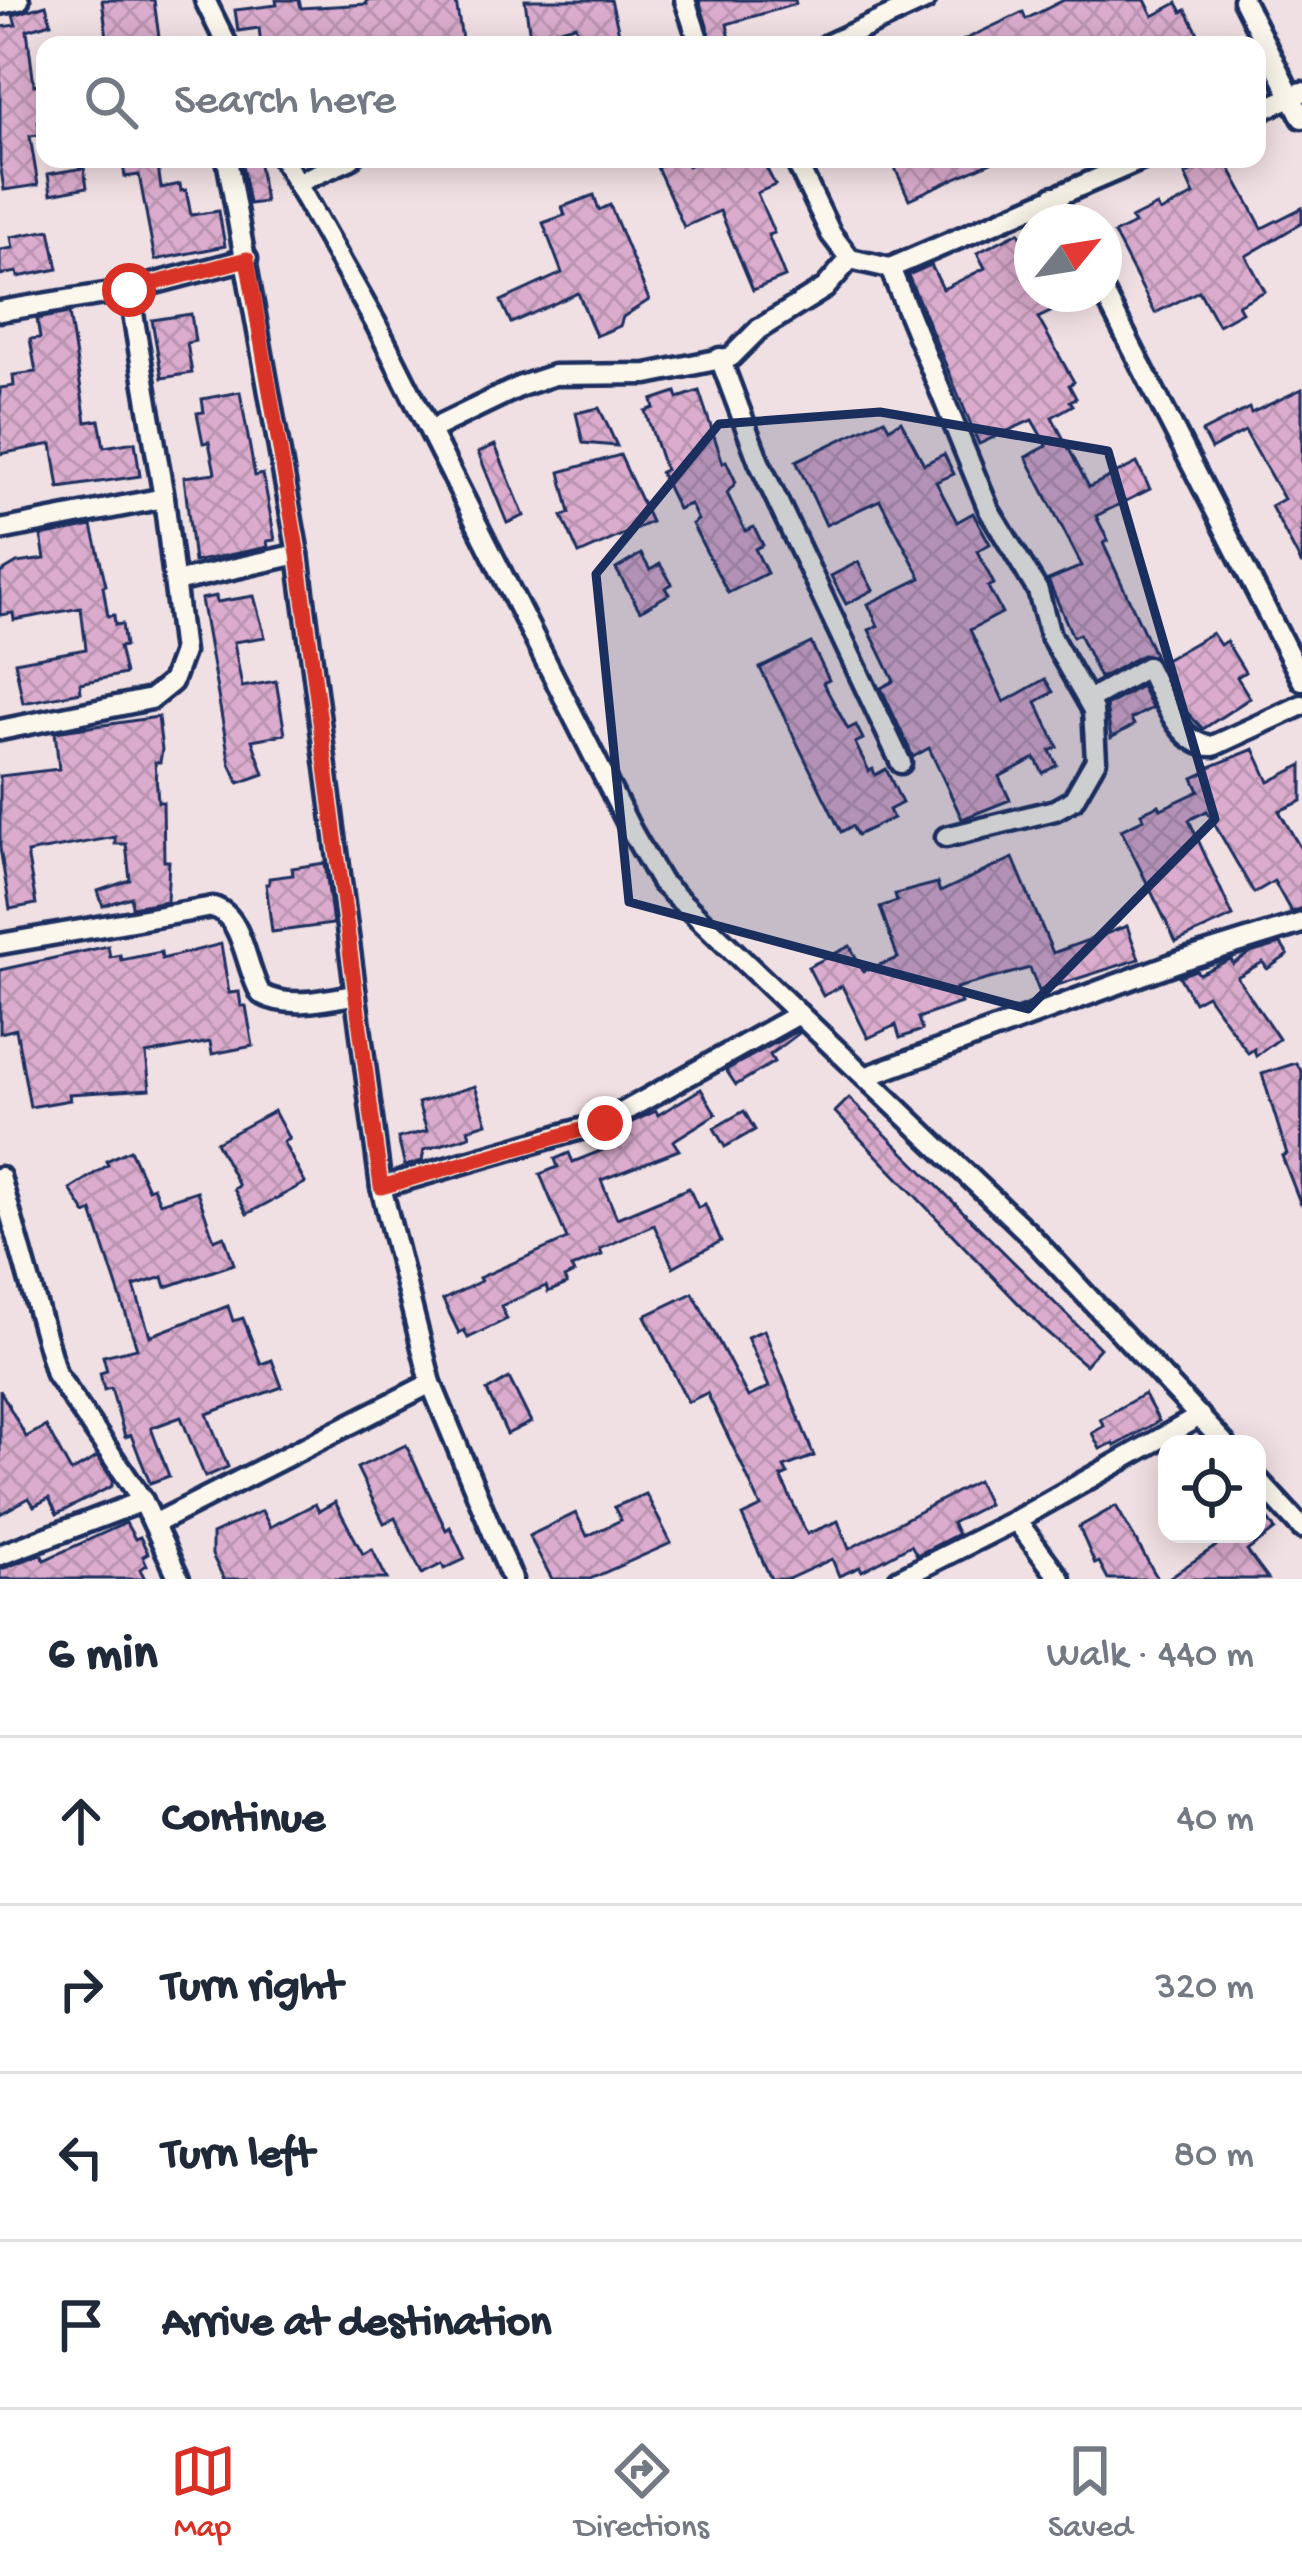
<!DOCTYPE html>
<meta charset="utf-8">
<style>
:root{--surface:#fff;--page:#f6f6f7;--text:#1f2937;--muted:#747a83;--line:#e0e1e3;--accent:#d93025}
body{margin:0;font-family:"Gochi Hand",sans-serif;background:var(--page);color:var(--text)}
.controls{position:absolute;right:36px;bottom:36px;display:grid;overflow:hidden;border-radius:24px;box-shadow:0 6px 30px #0003}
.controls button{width:108px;height:108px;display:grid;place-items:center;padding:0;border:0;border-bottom:3px solid var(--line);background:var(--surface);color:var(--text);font:60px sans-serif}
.compass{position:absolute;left:1014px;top:204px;width:108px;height:108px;border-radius:50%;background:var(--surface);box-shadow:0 6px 30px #0003;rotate:60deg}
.stop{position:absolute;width:36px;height:36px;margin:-27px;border:9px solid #d93025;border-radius:50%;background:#fff}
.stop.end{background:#d93025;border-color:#fff;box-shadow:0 3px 12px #0008}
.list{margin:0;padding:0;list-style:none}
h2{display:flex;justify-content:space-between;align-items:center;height:156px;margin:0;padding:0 48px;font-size:51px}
h2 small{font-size:39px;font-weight:400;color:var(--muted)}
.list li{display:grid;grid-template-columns:78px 1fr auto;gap:36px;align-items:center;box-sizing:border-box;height:168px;padding:0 48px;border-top:3px solid var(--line)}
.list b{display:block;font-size:45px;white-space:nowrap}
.list em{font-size:39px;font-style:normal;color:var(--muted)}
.icon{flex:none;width:66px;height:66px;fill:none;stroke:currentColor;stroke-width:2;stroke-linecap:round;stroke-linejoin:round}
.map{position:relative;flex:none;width:1302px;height:1579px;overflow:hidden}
.search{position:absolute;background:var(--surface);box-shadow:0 6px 30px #0003;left:36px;right:36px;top:36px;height:132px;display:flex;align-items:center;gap:30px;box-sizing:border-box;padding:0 42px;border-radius:24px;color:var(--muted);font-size:45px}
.sheet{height:828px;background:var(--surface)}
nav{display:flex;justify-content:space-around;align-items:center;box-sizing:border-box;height:168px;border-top:3px solid var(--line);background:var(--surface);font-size:33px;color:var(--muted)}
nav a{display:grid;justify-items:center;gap:6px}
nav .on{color:var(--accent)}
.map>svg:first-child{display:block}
.building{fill:url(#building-cross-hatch);stroke:#1b2f5e;stroke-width:3}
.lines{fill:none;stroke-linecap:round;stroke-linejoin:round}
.minor-casing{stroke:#1b2f5e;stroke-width:27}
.minor{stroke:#fbf7ec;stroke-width:18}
.route{stroke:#d93025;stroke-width:15}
.marked{fill:#1b2f5e;fill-opacity:0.2;stroke:#1b2f5e;stroke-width:9;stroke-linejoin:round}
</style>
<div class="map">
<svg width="1302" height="1579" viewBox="0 0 1302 1579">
<defs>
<pattern id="building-cross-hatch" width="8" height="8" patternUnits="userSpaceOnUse" patternTransform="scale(3)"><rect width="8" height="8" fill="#dbaccd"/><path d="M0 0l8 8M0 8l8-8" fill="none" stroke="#bb94b2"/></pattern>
</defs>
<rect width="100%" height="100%" fill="#f1e0e3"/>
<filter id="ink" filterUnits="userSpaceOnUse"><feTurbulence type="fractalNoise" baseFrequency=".00833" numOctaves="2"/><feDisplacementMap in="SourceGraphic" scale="24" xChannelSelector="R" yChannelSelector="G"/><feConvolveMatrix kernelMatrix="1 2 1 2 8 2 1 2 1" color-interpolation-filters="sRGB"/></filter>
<g filter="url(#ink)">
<!-- building -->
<g class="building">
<polygon points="102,0 154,0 160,45 108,45"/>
<polygon points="276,0 299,0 301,8 367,4 366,0 456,2 463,45 261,45 259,28 238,31 235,10 277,5"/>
<polygon points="525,0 611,0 622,45 582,45 575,25 530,37"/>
<polygon points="699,0 795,0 796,4 727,24 731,45 713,45"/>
<polygon points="1064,0 1145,0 1153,16 1177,3 1182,12 1186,10 1200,37 1185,45 953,45 1023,12 1026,19"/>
<polygon points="46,5 51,23 27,30 34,85 45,83 45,120 38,121 40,135 30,136 38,185 4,190 0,163 0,27 16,25 13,15"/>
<polygon points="122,159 157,159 161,188 180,184 181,191 186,190 191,215 219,211 225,246 155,260 139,175 125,177"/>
<polygon points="241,159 256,159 259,164 265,202 249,204"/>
<polygon points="677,159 685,159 688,166 702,159 762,159 775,185 757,193 774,233 768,235 785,277 753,290 720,211 684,227 657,167"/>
<polygon points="891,159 998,159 909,199"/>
<polygon points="1218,159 1225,159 1262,228 1302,208 1302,223 1246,256 1265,291 1238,305 1242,312 1218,325 1199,291 1155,313 1114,234 1134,224 1131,219 1157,206 1160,212 1194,195 1185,175"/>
<polygon points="84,168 87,187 51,194 48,174"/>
<polygon points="594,195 599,210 610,205 649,300 623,317 620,326 596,336 578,293 511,323 501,301 562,273 543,223 565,215 562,207"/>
<polygon points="50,230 58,269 18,277 17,272 0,275 0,250 13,248 11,237"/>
<polygon points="1019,232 1022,238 1032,232 1032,294 1088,294 1038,318 1074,382 1069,385 1076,398 1070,401 1073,405 1052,417 1089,487 1137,463 1150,489 1096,516 1108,541 1103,543 1155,656 1142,655 1100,678 1079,634 1073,637 1048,580 1082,566 1026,457 1047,446 1032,420 979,444 908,275 931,265 943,289 985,268 977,253"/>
<polygon points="69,313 86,422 99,420 104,447 135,442 140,476 59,488 52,444 0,454 0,388 14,386 13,375 36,372 30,339 40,338 37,319"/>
<polygon points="191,314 195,341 187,343 192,373 162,378 152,320"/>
<polygon points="1302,389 1302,565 1271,506 1284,499 1245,431 1211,449 1202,432 1249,408 1251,413"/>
<polygon points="699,391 723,463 726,461 736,482 727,493 745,531 754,527 763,545 755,549 767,573 728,593 692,524 698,520 690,504 678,509 660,472 665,470 645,411 654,408 652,400 676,392 678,398"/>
<polygon points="240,392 255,476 263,474 275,540 267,541 268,547 194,562 184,477 215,473 209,442 203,443 197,413 204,412 202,399"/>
<polygon points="599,408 604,418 617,446 583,443 576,413"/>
<polygon points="884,419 889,428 901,421 924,464 944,454 954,474 936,482 957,522 973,513 990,544 977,551 994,584 988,587 1002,613 970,630 1004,702 1045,679 1053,692 1036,702 1058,747 1050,751 1057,765 1043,773 1035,758 999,777 1010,800 962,819 929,748 913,757 881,688 894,681 869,630 878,626 868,604 921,578 880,500 826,525 796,461"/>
<polygon points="495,445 524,516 507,523 478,452"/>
<polygon points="620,455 651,522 579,554 562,516 570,513 560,472"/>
<polygon points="92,526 106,585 103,586 108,616 114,615 115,625 122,624 125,646 119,647 125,674 80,683 81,692 23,703 15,662 86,649 81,608 14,620 13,613 0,615 0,573 17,563 45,559 41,536"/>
<polygon points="641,554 650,570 660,564 672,584 665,588 669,594 640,611 616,569"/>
<polygon points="858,562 873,590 846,604 831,576"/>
<polygon points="216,596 217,602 254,596 265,637 234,642 242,687 276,681 285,734 252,740 264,774 239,783 230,764 201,599"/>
<polygon points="1212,633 1220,645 1226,641 1245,672 1237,677 1250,698 1203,729 1184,709 1160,663"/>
<polygon points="811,643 829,680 823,683 848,729 856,725 863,739 855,743 869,771 873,769 875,775 886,769 902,803 889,810 893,818 857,835 852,826 841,832 760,668"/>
<polygon points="1141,686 1152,708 1131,719 1134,725 1111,738 1106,706"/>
<polygon points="158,717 162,750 160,762 155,762 158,802 163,802 164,861 169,861 167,901 132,907 131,897 103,906 98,891 130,880 126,844 115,844 115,837 27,853 36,904 10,909 0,848 0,776 59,769 55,732"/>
<polygon points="1254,749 1269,782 1302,765 1302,801 1279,811 1302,851 1302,908 1291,912 1274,881 1254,893 1207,811 1189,820 1233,916 1176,942 1121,830 1144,819 1141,813 1159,805 1161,809 1199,791 1193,778 1208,771 1207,768"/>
<polygon points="1013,858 1053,953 1127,926 1139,959 1039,991 1030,968 956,988 961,1003 918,1018 922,1030 900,1038 896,1025 868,1038 842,986 823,996 808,967 850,946 863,971 898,958 880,907 897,901 895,894 937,883 940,892"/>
<polygon points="325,863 333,924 272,932 266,884 269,884 269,878 293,875 292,868"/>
<polygon points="221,944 229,993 239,992 241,1006 246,1006 253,1046 212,1054 210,1042 146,1054 150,1089 69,1094 70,1100 30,1107 16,1029 0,1033 0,970 108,946 110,957 120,955 121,960 161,952 162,959"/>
<polygon points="1281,944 1288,955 1267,969 1263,962 1237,977 1279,1039 1256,1056 1254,1049 1248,1053 1207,995 1194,1002 1179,976 1196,970 1199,974 1231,959 1233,964 1250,953"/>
<polygon points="797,1031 799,1033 770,1055 774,1062 736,1085 726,1070"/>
<polygon points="1296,1063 1302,1072 1301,1205 1282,1156 1287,1154 1262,1074"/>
<polygon points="475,1086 487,1123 468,1129 470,1136 424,1150 422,1161 405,1166 398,1138 427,1131 418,1103"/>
<polygon points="701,1089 716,1114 673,1141 679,1150 601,1180 617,1218 689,1188 698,1208 705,1204 721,1241 673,1267 654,1225 600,1249 602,1255 571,1268 574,1273 564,1278 567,1284 548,1292 546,1286 501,1306 507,1319 468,1338 464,1330 459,1333 443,1300 481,1281 479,1278 567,1239 540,1174 558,1167 555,1159 569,1153 573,1162 603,1150 598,1138 656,1111 658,1115"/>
<polygon points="849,1098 1100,1348 1085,1365 1043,1329 835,1112"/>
<polygon points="274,1111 289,1139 283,1142 305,1183 247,1214 234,1189 239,1186 216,1142"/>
<polygon points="744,1111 755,1130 725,1147 714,1128"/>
<polygon points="130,1150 148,1189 153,1187 160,1203 197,1191 214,1240 224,1236 234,1264 166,1287 163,1277 134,1286 150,1336 228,1306 233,1321 243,1318 261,1364 272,1360 282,1387 207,1414 228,1467 205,1477 181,1417 151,1428 169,1476 150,1483 131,1435 125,1437 111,1388 104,1390 100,1373 107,1371 103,1356 137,1348 92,1211 86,1214 70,1189 108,1165 106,1161"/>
<polygon points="693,1293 748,1397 769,1387 747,1337 764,1330 814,1456 784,1467 788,1474 781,1477 807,1534 838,1521 849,1549 977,1481 988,1504 952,1523 958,1534 917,1555 911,1545 862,1571 860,1567 839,1576 832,1559 788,1579 771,1579 742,1516 761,1507 740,1461 707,1393 688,1402 645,1316"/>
<polygon points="509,1378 531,1422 507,1434 487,1391"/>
<polygon points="0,1390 26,1437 46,1426 71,1472 97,1457 112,1479 112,1486 57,1514 49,1498 34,1506 29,1498 0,1514"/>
<polygon points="1144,1394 1159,1421 1115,1446 1113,1443 1100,1449 1092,1433 1104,1426 1100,1419"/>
<polygon points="406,1445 446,1530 450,1527 465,1559 444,1569 442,1564 422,1574 395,1518 384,1523 357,1468"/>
<polygon points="646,1494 671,1543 590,1579 552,1579 529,1536 576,1513 587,1536 621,1520 614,1507"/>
<polygon points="335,1502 363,1554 372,1549 387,1579 224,1579 212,1555 212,1534 262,1511 270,1527 315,1504 319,1511"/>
<polygon points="1257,1502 1275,1530 1247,1551 1268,1579 1167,1579 1234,1534 1257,1534"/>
<polygon points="1116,1506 1158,1579 1108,1579 1099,1562 1095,1564 1079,1527"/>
<polygon points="126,1523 135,1539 140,1537 148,1553 143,1556 147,1565 140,1569 145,1579 0,1579 0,1570 4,1568 41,1554 44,1560"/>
</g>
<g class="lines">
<defs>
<g id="minor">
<polyline points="205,0 227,45"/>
<polyline points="685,0 700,45"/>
<polyline points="1243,0 1302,118"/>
<polyline points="0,4 19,0"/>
<polyline points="827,45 925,0"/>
<polyline points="1257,112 1302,92"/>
<polyline points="227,159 298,554 381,1187 431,1383 512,1579"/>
<polyline points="283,159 376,324 631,830 661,882 1028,1233 1225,1444"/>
<polyline points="795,159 831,234 850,259 890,268 1143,159"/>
<polyline points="297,183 351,159"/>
<polyline points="1054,196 1068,222"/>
<polyline points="890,268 989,510 1038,591 1050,635 1093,710 1096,760 1073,800 1055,810 946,837"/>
<polyline points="1104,293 1302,680"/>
<polyline points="0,311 129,290 247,259"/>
<polyline points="720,358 759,462 901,763"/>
<polyline points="430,430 521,386 554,375 647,374 731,357 759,329 825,288 850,259"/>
<polyline points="0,530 164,498"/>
<polyline points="175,582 298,554"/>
<path d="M1088 700 1147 667C1161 693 1179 747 1213 746L1302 705"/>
<polyline points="0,730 151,699 172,682 183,652 164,498 129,290"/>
<path d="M0 944 213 907C244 916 245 968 261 994 288 1009 324 1000 353 995"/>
<polyline points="865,1077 1183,960 1302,923"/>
<polyline points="0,1177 56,1374 143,1501 179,1579"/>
<polyline points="381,1187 605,1122 799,1014"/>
<polyline points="1257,1479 1302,1528"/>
<polyline points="1016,1520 1060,1579"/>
<polyline points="154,1524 431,1383"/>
<polyline points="0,1555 143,1501"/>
<polyline points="899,1579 1016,1520 1200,1416"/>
</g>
</defs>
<!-- minor casing -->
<use href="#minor" class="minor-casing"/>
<!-- minor -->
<use href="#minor" class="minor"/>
</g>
</g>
<g class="lines" filter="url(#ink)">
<!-- route -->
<polyline class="route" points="129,290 247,259 298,554 381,1187 605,1123"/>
</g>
<!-- marked area -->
<path class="marked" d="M880 412 1108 451 1215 819 1028 1009 629 902 596 574 719 424Z"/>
</svg>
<div class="controls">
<button><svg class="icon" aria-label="locate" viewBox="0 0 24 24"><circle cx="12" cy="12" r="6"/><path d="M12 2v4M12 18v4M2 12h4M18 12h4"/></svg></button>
</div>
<svg class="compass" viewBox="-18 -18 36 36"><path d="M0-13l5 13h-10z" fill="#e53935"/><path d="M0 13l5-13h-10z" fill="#747a83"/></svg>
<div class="stop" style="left:129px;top:290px"></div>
<div class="stop end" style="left:605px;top:1123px"></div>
<div class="search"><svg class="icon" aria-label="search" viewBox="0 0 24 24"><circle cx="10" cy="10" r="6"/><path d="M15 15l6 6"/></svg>Search here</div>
</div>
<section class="sheet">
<h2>6 min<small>Walk · 440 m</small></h2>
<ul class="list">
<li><svg class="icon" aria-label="ahead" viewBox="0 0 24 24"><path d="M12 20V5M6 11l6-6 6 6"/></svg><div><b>Continue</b></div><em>40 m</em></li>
<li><svg class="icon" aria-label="right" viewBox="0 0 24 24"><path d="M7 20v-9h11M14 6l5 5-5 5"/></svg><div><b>Turn right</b></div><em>320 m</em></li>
<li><svg class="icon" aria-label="left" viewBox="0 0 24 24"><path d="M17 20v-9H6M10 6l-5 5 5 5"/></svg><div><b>Turn left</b></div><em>80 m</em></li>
<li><svg class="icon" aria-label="arrive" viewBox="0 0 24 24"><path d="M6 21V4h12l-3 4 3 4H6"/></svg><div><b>Arrive at destination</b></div></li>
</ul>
</section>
<nav>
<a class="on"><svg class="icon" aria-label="map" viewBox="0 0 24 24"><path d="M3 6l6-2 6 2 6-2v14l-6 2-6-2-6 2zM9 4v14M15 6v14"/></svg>Map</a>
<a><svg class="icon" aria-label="directions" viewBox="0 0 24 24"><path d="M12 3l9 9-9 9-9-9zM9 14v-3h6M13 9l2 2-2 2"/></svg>Directions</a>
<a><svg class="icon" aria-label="saved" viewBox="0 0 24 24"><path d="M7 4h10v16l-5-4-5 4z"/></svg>Saved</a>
</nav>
